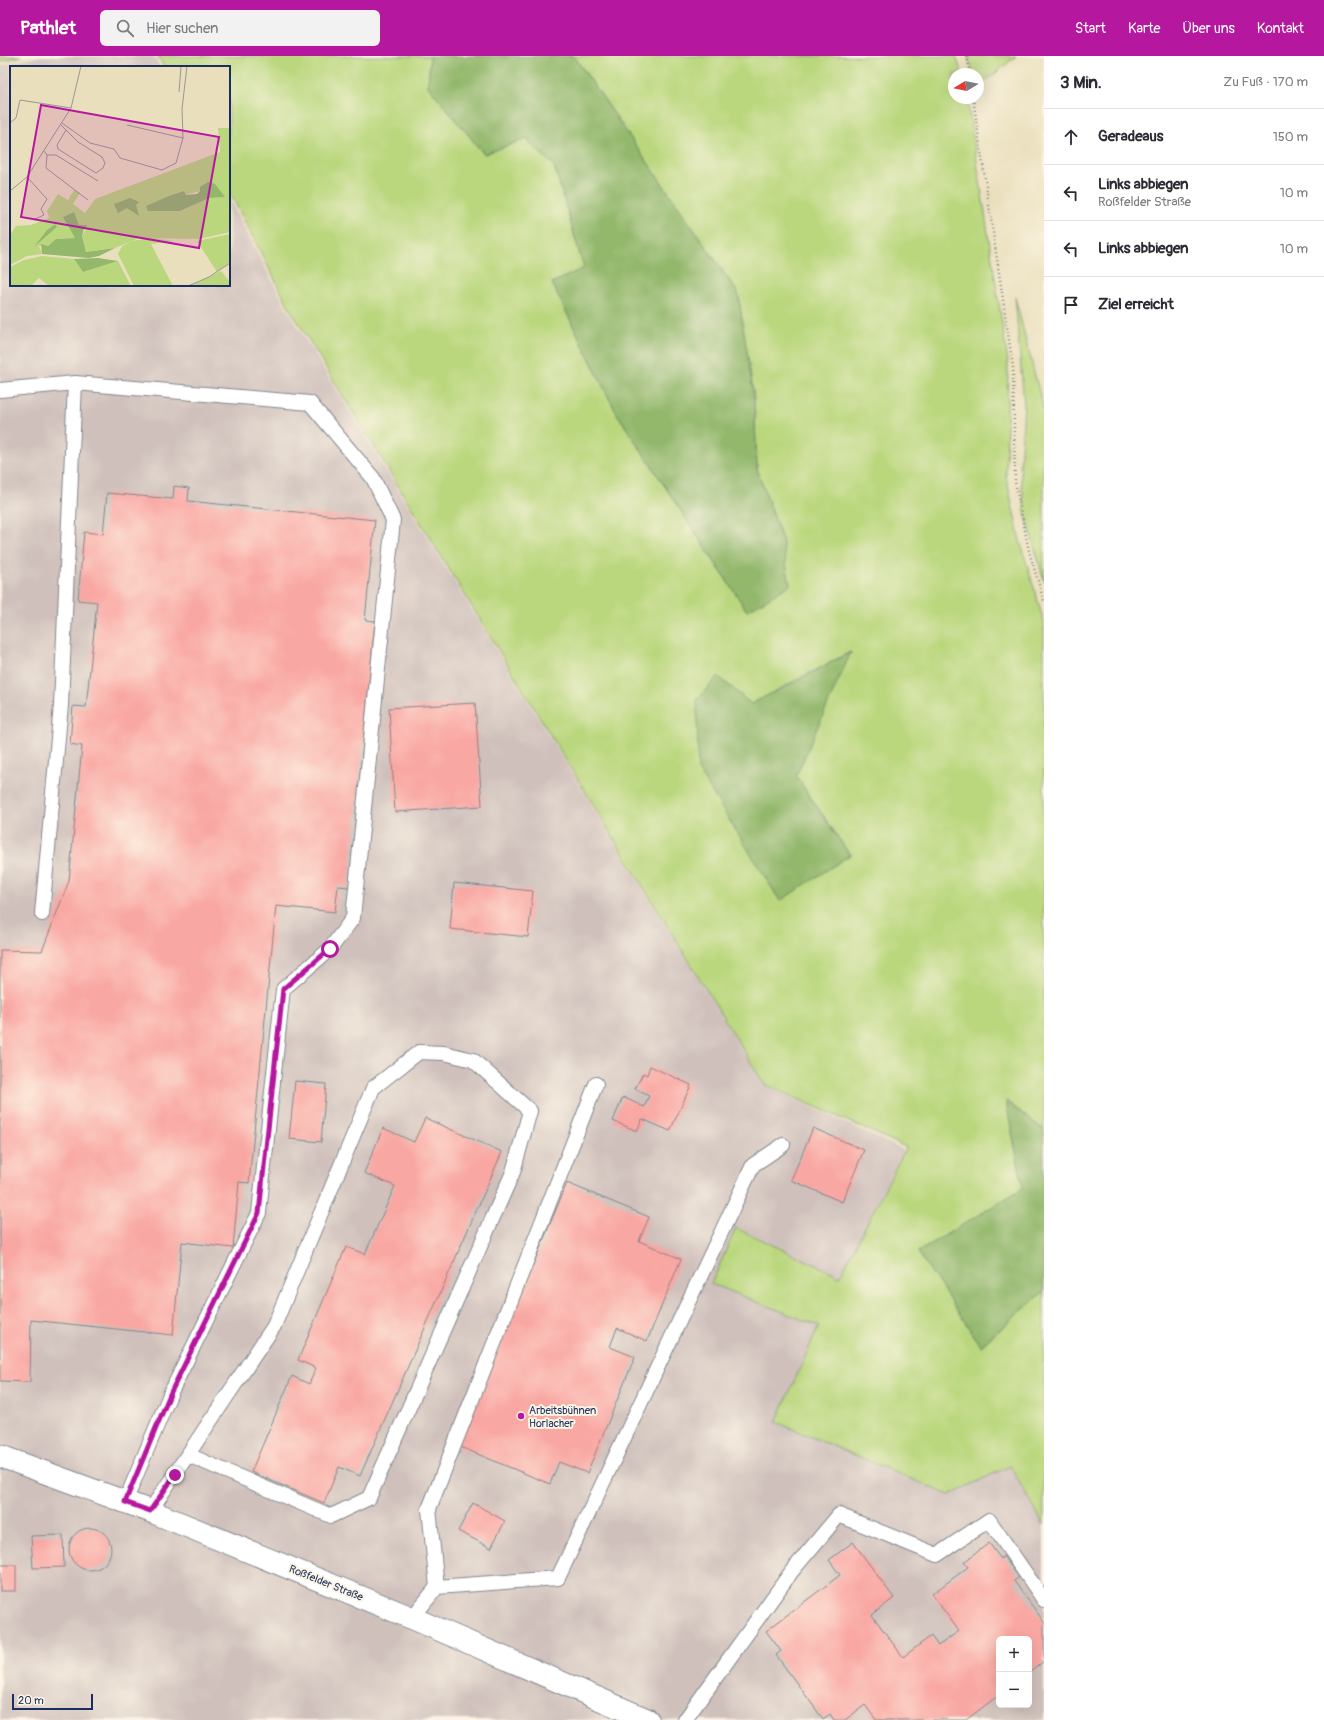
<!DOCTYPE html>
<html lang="de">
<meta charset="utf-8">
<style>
:root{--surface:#fff;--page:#f2f2f3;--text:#2b2b33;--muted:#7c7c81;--line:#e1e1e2;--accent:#b5179e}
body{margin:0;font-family:Pangolin,sans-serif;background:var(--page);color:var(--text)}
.controls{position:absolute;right:12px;bottom:12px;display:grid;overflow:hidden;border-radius:6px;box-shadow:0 4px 16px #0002}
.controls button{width:36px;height:36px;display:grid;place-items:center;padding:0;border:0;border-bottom:1px solid var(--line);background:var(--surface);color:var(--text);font:20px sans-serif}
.compass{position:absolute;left:948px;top:12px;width:36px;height:36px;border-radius:50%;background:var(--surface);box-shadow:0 4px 16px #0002;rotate:260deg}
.scale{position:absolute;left:12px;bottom:10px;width:81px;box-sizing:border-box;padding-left:4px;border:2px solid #1b2f5e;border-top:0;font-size:11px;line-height:14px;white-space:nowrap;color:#1b2f5e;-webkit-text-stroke:3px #fcf5e5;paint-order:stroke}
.stop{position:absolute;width:12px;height:12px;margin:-9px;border:3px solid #b5179e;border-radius:50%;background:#fff}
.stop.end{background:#b5179e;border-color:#fff;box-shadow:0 1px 4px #0008}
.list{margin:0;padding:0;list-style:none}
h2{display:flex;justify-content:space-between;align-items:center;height:52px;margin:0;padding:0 16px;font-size:17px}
h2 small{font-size:13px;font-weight:400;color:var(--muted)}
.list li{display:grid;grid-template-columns:26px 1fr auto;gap:12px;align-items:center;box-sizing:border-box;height:56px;padding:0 16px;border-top:1px solid var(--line)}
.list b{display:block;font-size:15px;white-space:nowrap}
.list p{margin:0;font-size:13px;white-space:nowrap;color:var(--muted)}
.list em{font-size:13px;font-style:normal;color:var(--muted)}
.icon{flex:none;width:22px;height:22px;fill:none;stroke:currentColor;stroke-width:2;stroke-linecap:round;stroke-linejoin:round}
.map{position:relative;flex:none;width:1044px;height:1664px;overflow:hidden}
header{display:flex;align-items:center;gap:24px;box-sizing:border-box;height:56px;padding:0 20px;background:var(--accent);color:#fff}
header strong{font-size:19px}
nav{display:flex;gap:22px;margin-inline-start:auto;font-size:14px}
.search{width:280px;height:36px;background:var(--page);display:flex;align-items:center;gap:10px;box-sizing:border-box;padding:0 14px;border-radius:6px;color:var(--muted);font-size:15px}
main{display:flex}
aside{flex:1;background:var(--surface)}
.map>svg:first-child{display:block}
.industrial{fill:#cfc0bb;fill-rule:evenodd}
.green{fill:#bad77d;stroke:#6a836e;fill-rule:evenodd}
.forest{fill:#93b86c;stroke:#577465}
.building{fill:#f9a7a3}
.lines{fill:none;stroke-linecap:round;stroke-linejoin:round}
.service-casing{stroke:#82878d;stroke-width:16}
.minor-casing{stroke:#82878d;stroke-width:24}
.path{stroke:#82878d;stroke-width:2.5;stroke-dasharray:1 3;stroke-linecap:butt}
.service{stroke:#fff;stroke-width:14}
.minor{stroke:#fff;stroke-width:22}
.route{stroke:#b5179e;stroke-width:5}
.poi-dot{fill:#b5179e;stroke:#fcf5e5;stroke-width:1.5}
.labels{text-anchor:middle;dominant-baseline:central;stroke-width:4;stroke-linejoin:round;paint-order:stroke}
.poi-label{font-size:11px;fill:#1b2f5e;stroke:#fcf5e5;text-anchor:start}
.street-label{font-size:11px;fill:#1b2f5e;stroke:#fcf5e5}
.inset-road{fill:none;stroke:#979996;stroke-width:1}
.view{fill:#b5179e;fill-opacity:0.15;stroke:#b5179e;stroke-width:2}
.inset-edge{fill:none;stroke:#1b2f5e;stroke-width:2}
</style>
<header>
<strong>Pathlet</strong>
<div class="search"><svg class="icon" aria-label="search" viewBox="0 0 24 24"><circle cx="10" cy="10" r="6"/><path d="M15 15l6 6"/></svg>Hier suchen</div>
<nav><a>Start</a><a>Karte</a><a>Über uns</a><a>Kontakt</a></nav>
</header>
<main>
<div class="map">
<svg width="1044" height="1664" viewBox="0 0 1044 1664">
<rect width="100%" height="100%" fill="#fcf5e5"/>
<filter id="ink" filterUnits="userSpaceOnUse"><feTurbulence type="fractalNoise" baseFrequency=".025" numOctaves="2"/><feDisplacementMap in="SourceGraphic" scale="8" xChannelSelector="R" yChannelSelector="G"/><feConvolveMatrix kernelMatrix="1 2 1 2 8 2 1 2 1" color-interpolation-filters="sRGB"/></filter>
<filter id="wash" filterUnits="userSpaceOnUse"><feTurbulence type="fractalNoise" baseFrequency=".012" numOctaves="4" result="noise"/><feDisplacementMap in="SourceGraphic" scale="16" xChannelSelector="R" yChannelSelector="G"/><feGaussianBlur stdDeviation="0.9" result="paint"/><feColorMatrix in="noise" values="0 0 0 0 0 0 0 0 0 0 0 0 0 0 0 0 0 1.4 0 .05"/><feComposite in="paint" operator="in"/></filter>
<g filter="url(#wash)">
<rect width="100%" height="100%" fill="#eadfbc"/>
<!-- industrial -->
<path class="industrial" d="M41 0H154L160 11H11V229H229V143L287 253 763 1028 903 1094 840 1220 737 1171 819 1270 776 1366 949 1439 1010 1410 1044 1469V1664H0V10ZM999 1583H1029V1649H999Z"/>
<!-- green -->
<g class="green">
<polygon points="0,0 21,0 0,6"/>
<path d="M158 0H430L428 30 484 98 526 83 554 110 584 212 552 227 616 356 747 555 782 483 757 413 754 342 738 237 574 0H956L962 18H954V42H967L1008 306 1006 421 1020 485 1044 566V1074L1006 1045 1023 1132 918 1196 981 1290 1044 1235V1469L1010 1410 949 1439 776 1366 819 1270 711 1228 736 1172 840 1220 906 1091 764 1028 290 253 229 135V11H164ZM850 596 796 720 850 799 718 621 751 648Z"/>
<polygon points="968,0 1016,0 978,32 978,18 973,18"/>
<polygon points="1015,241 1044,355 1044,525 1025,457 1020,411 1024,349"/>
</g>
<!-- forest -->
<g class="forest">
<polygon points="430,0 574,0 738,237 754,342 757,413 782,483 790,529 747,555 616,356 552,227 584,212 554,110 526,83 484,98 428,30"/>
<polygon points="851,596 796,720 850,799 780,845 698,714 697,644 718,620 751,648"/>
<polygon points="1006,1045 1044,1074 1044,1235 981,1290 918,1196 1023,1132"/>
</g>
<g id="blocks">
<!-- building -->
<g class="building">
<polygon points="174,430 189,432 188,445 375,464 365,564 375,565 349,831 338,830 335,856 276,850 249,1127 239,1126 233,1192 182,1186 173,1279 31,1264 30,1326 0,1325 0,894 42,895 69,825 82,690 70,688 73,650 86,651 97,546 78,544 84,476 103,478 107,437 173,443"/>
<polygon points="475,647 482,750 395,756 389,652"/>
<polygon points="454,827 533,835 528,881 450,873"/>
<polygon points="650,1010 691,1029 670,1075 642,1063 637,1075 613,1065 623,1041 644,1051 649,1040 635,1033 643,1017 647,1019"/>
<polygon points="295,1025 326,1028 321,1086 289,1083"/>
<polygon points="425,1062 502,1096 360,1420 339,1411 324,1447 251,1416 292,1320 309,1328 316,1312 298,1304 346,1191 365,1198 395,1130 364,1117 383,1072 414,1086"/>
<polygon points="813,1072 864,1094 842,1146 791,1124"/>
<polygon points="567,1127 649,1161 639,1185 681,1203 647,1285 617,1272 610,1291 635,1301 587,1417 559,1406 550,1428 458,1390"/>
<polygon points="473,1447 505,1465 491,1492 458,1475"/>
<circle cx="90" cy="1493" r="21"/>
<polygon points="63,1479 64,1511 33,1512 31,1480"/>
<polygon points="853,1486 894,1542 872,1559 903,1601 931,1580 938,1590 959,1575 932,1538 968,1511 964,1506 989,1487 1001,1503 1003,1500 1019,1521 1014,1525 1044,1566 1044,1605 1029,1617 1029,1583 999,1583 999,1639 966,1664 876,1664 865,1649 845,1664 834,1664 830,1658 823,1663 776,1599 781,1595 766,1575 840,1519 829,1504"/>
<rect x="0" y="1509" width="16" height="26"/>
</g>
</g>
</g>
<g filter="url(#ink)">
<use href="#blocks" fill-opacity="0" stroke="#82878d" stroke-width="1"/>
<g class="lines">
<defs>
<g id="service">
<polyline points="75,327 310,347 373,422 393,464 353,862 330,893 283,933 259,1157 171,1336 125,1446"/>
<polyline points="0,334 75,327 61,649 42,858"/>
<polyline points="150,1455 274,1270 373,1032 419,996 444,997 473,1004 530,1055 513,1116 369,1442 331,1460 188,1399"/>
<polyline points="437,1531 429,1453 596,1028"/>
<polyline points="412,1562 437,1531 558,1522 753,1109 783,1089"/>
<polyline points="685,1664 792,1515 839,1459 937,1499 989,1464 1044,1544"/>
</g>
<polyline id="minor" points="0,1400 150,1455 412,1562 648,1664"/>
</defs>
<!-- service casing -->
<use href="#service" class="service-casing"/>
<!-- minor casing -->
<use href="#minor" class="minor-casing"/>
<!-- path -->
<g class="path">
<polyline points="967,0 970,18"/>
<polyline points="973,42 1013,311 1015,426 1029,495 1044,545"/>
</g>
<!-- service -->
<use href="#service" class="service"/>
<!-- minor -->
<use href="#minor" class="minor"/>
</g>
</g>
<g class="lines" filter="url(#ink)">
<!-- route -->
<polyline class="route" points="175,1419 150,1455 125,1446 171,1336 259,1157 283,933 330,893"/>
</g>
<!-- markers -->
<circle class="poi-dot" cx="521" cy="1360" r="4"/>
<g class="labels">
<!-- poi labels -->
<g class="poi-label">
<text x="529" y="1354">Arbeitsbühnen<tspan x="529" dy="13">Horlacher</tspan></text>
</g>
<!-- street labels -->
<g class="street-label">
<text transform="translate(326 1527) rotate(22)">Roßfelder Straße</text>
</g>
</g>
<!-- overview -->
<g transform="translate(10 10)">
<rect width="220" height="220" fill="#eadfbc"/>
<path d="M208 62H220V166L189 173 129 172 105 182 76 186 72 170 78 159H69L64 147 65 172 46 173 38 180H29L32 188 17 190 0 199V169L6 160 21 159 39 152 37 145 48 128 58 134 64 124 70 127 63 138 75 147 85 133 210 86ZM190 125 215 131 199 132 170 145 136 140 174 126 175 129ZM45 158 47 161 23 182 37 164ZM220 168V196L207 206 187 175ZM141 172 164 175 141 178 163 220H124L108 188 112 180 122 175ZM32 190 64 193 73 206 108 195 121 220H39L29 212 21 220H0V201L14 194ZM211 205 220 216V220H180Z" fill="#bad77d" fill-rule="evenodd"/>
<path d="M198 116 205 118 215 131 199 132 170 145H138L136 140 159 130 174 125 176 129 187 128 190 125V121ZM120 132 129 136 126 139 129 150 117 142 108 147 104 138ZM64 146 69 159H78L74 163 72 170 76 186 105 182 89 190 79 192 32 188 31 178 38 180 46 173 65 172 53 151ZM45 158 47 161 23 182 37 164ZM88 192 108 195 73 206 64 193Z" fill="#93b86c"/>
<path class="inset-road" d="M169 26 171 0M0 57 6 52 10 34 61 42M52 57 80 77 104 83 110 92 152 104 166 97 173 72M51 59 68 76 92 91 95 97 93 102 86 107 48 83 47 79 56 64M117 59 173 72 172 43 177 0M34 85 37 89 36 102 78 134M37 89H46L88 115M17 111 37 133 31 143 34 149 23 154M0 125 17 111 61 42 71 0M178 220 199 211 220 197"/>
<path class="view" d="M31 39 209 71 189 182 11 151Z"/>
<rect width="220" height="220" class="inset-edge"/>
</g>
</svg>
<div class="controls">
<button>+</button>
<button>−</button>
</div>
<svg class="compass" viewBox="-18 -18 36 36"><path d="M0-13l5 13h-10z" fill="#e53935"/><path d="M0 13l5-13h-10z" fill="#7c7c81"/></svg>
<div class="scale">20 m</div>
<div class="stop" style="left:330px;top:893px"></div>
<div class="stop end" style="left:175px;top:1419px"></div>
</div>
<aside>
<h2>3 Min.<small>Zu Fuß · 170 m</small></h2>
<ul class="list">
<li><svg class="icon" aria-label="ahead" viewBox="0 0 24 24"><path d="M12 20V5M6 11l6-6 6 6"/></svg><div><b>Geradeaus</b></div><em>150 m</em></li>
<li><svg class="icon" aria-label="left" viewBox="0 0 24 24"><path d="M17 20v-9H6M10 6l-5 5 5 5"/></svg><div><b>Links abbiegen</b><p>Roßfelder Straße</p></div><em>10 m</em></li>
<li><svg class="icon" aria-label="left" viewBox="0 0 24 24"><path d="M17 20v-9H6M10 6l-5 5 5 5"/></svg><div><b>Links abbiegen</b></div><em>10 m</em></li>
<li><svg class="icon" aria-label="arrive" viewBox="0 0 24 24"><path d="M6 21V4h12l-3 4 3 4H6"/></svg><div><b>Ziel erreicht</b></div></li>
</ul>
</aside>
</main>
